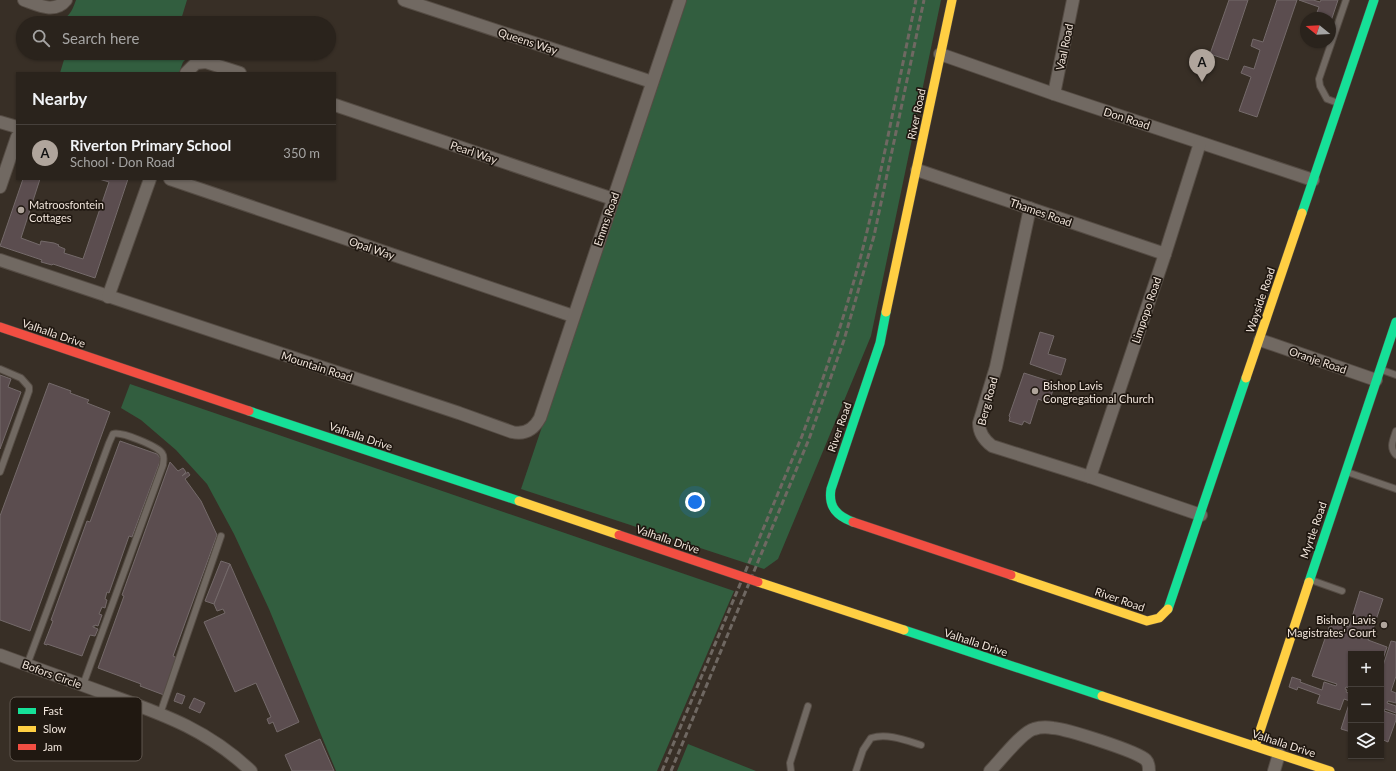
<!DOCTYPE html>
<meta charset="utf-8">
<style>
:root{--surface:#2a231c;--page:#362f29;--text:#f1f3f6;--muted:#a5a4a3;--line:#46403b;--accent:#b0a59c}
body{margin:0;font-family:Lato,sans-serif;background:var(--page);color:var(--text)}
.controls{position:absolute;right:12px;bottom:12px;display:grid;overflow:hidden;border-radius:0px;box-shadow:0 1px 3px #0004}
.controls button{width:36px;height:36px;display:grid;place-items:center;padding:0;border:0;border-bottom:1px solid var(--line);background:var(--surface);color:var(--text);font:20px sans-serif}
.compass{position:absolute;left:1300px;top:12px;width:36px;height:36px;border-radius:50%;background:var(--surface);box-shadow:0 1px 3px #0004;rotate:288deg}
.you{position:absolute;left:695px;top:502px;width:14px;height:14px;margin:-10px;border:3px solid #fff;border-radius:50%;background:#1a73e8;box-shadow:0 0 0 6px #1a73e833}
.badge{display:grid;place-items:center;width:26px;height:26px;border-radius:50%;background:var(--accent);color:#111;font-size:13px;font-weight:700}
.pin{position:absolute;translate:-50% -33px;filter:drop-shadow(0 1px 2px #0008)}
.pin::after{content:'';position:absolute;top:21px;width:14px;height:12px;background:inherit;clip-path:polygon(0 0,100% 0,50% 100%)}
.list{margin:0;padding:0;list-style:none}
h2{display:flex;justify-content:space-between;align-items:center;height:52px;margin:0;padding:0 16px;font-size:17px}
h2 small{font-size:13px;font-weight:400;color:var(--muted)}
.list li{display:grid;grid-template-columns:26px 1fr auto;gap:12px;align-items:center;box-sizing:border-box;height:56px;padding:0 16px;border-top:1px solid var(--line)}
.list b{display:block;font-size:15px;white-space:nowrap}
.list p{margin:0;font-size:13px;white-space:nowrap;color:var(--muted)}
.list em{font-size:13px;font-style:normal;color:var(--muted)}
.icon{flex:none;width:22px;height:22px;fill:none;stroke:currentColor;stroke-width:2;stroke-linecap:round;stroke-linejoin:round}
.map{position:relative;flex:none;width:1396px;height:771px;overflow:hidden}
.search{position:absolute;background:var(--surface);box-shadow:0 1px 3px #0004;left:16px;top:16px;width:320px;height:44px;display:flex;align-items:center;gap:10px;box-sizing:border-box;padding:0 14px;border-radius:22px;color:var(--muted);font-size:15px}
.panel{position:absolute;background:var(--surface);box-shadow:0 1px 3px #0004;left:16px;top:72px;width:320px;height:108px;border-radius:0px}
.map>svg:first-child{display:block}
.green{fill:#325e3f}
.building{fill:#5b4d4f;stroke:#746a6a}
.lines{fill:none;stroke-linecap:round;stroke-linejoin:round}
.lane-casing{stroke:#554c44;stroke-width:8}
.street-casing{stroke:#554c44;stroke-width:14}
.fast-casing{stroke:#554c44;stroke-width:10}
.slow-casing{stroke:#554c44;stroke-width:10}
.jam-casing{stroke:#554c44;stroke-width:10}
.lane{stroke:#716962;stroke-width:6}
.street{stroke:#716962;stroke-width:12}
.fast{stroke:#16e098;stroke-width:9}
.slow{stroke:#ffcf43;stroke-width:9}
.jam{stroke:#f24e42;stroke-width:9}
.rail{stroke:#6f6862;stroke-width:3;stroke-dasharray:6 3;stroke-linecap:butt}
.jam-bridge-casing{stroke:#554c44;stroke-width:10;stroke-linecap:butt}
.jam-bridge{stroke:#f24e42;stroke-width:9}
.poi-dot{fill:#b0a59c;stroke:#201811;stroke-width:1.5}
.labels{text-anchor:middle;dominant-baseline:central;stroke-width:3.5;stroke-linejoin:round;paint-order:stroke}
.street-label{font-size:11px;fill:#f1e5db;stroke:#201811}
.poi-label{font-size:11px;fill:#f1e5db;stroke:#201811;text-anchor:start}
.key{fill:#201811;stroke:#5f564e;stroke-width:1}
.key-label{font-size:11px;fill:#f1e5db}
</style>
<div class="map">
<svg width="1396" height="771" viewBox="0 0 1396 771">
<rect width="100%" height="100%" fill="#382f26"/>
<!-- green -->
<g class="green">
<path d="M76 0H187L180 23H61L63 19C71 15 73 8 76 0Z"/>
<polygon points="686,0 941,0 871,336 778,559 764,569 521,489"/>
<polygon points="66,53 190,53 190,55 183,62 179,73 60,73"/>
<polygon points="130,384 734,591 657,771 336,771 269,609 234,534 207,484 176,450 141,420 121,408"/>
<polygon points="688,744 756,771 677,771"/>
</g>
<!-- building -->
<g class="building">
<polygon points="1229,0 1248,0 1228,60 1210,54"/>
<polygon points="1277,0 1297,0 1257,117 1239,111 1251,77 1241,73 1244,66 1254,69 1260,50 1251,46 1253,39 1263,42"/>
<polygon points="1299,0 1313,0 1320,2 1321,0 1338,0 1330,24 1330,18 1315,18 1319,7"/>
<polygon points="23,179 40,179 21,238 40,245 41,241 54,243 59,245 58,246 65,249 64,253 83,259 109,182 99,179 128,179 95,278 53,264 52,265 41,262 42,260 0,246"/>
<polygon points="1040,332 1054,336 1048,354 1066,359 1061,375 1030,364"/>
<polygon points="1024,373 1055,383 1049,403 1038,399 1030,424 1024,421 1022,425 1009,421 1010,417 1009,416"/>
<polygon points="0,375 11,379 8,387 21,392 0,449"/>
<polygon points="49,383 71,391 70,393 89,400 87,403 110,412 30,631 0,620 0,516"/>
<polygon points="120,441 157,454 161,459 132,537 129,536 109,593 107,592 105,599 107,600 105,608 102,607 99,614 102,615 98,626 95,625 95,626 93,626 93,627 98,629 95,636 90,635 82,656 47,644 47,645 44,644 53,621 51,620 87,521 90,522"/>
<polygon points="170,462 178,471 183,468 186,472 182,476 188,472 190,475 185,479 201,501 217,535 173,656 177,658 164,695 140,686 141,684 98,668 124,596 122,595"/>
<polygon points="221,561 230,564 214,604 205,601"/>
<polygon points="230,564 299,722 277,732 273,722 269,724 267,719 271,717 256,683 235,692 204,622 225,613 223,609 217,611 214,604"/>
<polygon points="1360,591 1383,599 1371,635 1370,634 1368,640 1387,647 1381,665 1381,654 1351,654 1351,688 1346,687 1345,689 1347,690 1346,692 1351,694 1351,732 1341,729 1350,701 1344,699 1340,710 1317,703 1320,695 1298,687 1297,690 1289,687 1292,677 1301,680 1300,682 1322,690 1324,682 1336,686 1337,684 1312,676 1329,627 1331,627 1333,621 1349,627"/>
<polygon points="1391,641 1396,642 1396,676 1391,691 1396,693 1396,703 1388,701 1387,703 1396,706 1396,713 1385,709 1384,711 1396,715 1396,720 1388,742 1381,739 1381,672"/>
<polygon points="177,693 185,696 182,704 174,701"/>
<polygon points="194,698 205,703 200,713 189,708"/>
<polygon points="320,739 334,771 292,771 285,755"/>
</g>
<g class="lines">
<defs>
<g id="lane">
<polyline points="1338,103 1327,99 1320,86 1319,79 1346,0"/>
<polyline points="0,369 21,378 29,387 29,391 0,472"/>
<polyline points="1382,370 1396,375"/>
<path d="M1396 431C1393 440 1389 448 1396 455"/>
<polyline points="1347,472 1396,489"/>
<polyline points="1311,580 1342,591"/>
<path d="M27 665 109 443 113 434C121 431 157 446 162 453 165 457 163 461 163 465L83 685"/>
<polyline points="160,714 221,536"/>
<polyline points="791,771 790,763 808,706"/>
<path d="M856 771 863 750 871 738C887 733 905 740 921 745"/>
</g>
<g id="street">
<path d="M24 0C38 5 55 14 66 0"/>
<polyline points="404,0 652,82"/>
<polyline points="940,54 1054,94 1313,180"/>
<polyline points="186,73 196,63 206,62 240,73"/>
<polyline points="1054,94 1073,0"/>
<polyline points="335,105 613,199"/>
<polyline points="0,122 17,127"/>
<polyline points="917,170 1165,254"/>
<polyline points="170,179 573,316"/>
<polyline points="0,187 17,137"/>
<path d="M1030 208 996 367 979 423C979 433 984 440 992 446L1090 477 1201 515"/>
<path d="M0 260 459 413 512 432C525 435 534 429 540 418L680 0"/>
<polyline points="108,297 150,179"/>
<polyline points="1260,340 1376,380"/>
<polyline points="1090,477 1165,254 1200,143"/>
<path d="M0 655C36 668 71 681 107 694 162 714 207 729 251 771"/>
<path d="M990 771C1000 761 1022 732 1034 729 1040 727 1047 727 1053 728 1066 729 1137 751 1146 760 1149 763 1149 767 1149 771"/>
<polyline points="1274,771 1279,754"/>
</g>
<g id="fast">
<polyline points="1302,213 1374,0"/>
<polyline points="249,411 519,501"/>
<path d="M853 522C837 516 828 507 831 489L880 343 886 312"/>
<polyline points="1309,582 1396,322"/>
<polyline points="1168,609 1246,378"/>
<polyline points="904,630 1102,696"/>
</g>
<g id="slow">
<polyline points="886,312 952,0"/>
<polyline points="1246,378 1302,213"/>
<polyline points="519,501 619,535"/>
<polyline points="1011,575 1147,621 1159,618 1168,609"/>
<polyline points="758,582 904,630"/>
<polyline points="1102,696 1330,771"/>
<polyline points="1255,746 1309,582"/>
</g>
<g id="jam">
<polyline points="0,327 249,411"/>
<polyline points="853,522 1011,575"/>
</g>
</defs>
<!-- lane casing -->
<use href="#lane" class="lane-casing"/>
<!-- street casing -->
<use href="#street" class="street-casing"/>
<!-- fast casing -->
<use href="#fast" class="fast-casing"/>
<!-- slow casing -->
<use href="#slow" class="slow-casing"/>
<!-- jam casing -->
<use href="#jam" class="jam-casing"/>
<!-- lane -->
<use href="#lane" class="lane"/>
<!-- street -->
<use href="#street" class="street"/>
<!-- fast -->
<use href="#fast" class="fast"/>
<!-- slow -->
<use href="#slow" class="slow"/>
<!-- jam -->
<use href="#jam" class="jam"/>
<!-- rail -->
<g class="rail">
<path d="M662 771 802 436C826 372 848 307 865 240 884 161 899 80 916 0"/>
<polyline points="671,771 809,439 844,340 874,236 924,0"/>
</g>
<defs>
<polyline id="jam-bridge" points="619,535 758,582"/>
</defs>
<!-- jam-bridge casing -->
<use href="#jam-bridge" class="jam-bridge-casing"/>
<!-- jam-bridge -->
<use href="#jam-bridge" class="jam-bridge"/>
</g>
<!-- markers -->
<g class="poi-dot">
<circle cx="21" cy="210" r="4"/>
<circle cx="1035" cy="391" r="4"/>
<circle cx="1384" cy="625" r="4"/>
</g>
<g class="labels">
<!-- street labels -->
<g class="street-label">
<text transform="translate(528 41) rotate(18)">Queens Way</text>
<text transform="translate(1064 47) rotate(-78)">Vaal Road</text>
<text transform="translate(916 114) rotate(-78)">River Road</text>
<text transform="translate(1127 118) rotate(18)">Don Road</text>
<text transform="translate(474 152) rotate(19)">Pearl Way</text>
<text transform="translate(1041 212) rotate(19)">Thames Road</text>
<text transform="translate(606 219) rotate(-71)">Emms Road</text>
<text transform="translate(372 248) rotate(19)">Opal Way</text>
<text transform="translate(1260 300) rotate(-71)">Wayside Road</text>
<text transform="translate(1146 310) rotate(-71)">Limpopo Road</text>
<text transform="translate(54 333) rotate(19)">Valhalla Drive</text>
<text transform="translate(1318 360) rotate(19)">Oranje Road</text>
<text transform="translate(317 366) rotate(18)">Mountain Road</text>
<text transform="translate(987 401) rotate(-75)">Berg Road</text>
<text transform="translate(839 427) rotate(-71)">River Road</text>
<text transform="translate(361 436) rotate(19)">Valhalla Drive</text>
<text transform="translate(1313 530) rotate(-71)">Myrtle Road</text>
<text transform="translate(668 539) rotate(19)">Valhalla Drive</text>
<text transform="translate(1120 599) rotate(19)">River Road</text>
<text transform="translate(976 642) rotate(18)">Valhalla Drive</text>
<text transform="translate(52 674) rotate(20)">Bofors Circle</text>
<text transform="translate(1284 743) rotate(18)">Valhalla Drive</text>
</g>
<!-- poi labels -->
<g class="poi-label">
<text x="29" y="204">Matroosfontein<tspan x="29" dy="13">Cottages</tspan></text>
<text x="1043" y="385">Bishop Lavis<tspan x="1043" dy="13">Congregational Church</tspan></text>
<text x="1376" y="619" text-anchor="end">Bishop Lavis<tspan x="1376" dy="13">Magistrates' Court</tspan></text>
</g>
</g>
<!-- legend -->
<rect x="10" y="697" width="132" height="64" rx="6" class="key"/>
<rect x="18" y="708" width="18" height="6" fill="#16e098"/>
<rect x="18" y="726" width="18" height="6" fill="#ffcf43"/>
<rect x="18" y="744" width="18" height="6" fill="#f24e42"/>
<g class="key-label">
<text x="43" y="715">Fast</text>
<text x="43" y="733">Slow</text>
<text x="43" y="751">Jam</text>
</g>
</svg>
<div class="controls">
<button>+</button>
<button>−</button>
<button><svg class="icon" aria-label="layers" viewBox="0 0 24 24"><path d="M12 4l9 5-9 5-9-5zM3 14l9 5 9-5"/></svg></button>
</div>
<svg class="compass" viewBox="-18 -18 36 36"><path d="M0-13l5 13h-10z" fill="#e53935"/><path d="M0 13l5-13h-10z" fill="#a5a4a3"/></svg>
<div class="you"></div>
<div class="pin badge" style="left:1202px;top:82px">A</div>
<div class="search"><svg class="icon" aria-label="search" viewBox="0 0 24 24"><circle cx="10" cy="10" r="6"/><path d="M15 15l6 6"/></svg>Search here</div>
<section class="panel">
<h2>Nearby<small></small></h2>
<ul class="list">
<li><span class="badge">A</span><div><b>Riverton Primary School</b><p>School · Don Road</p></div><em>350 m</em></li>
</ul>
</section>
</div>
